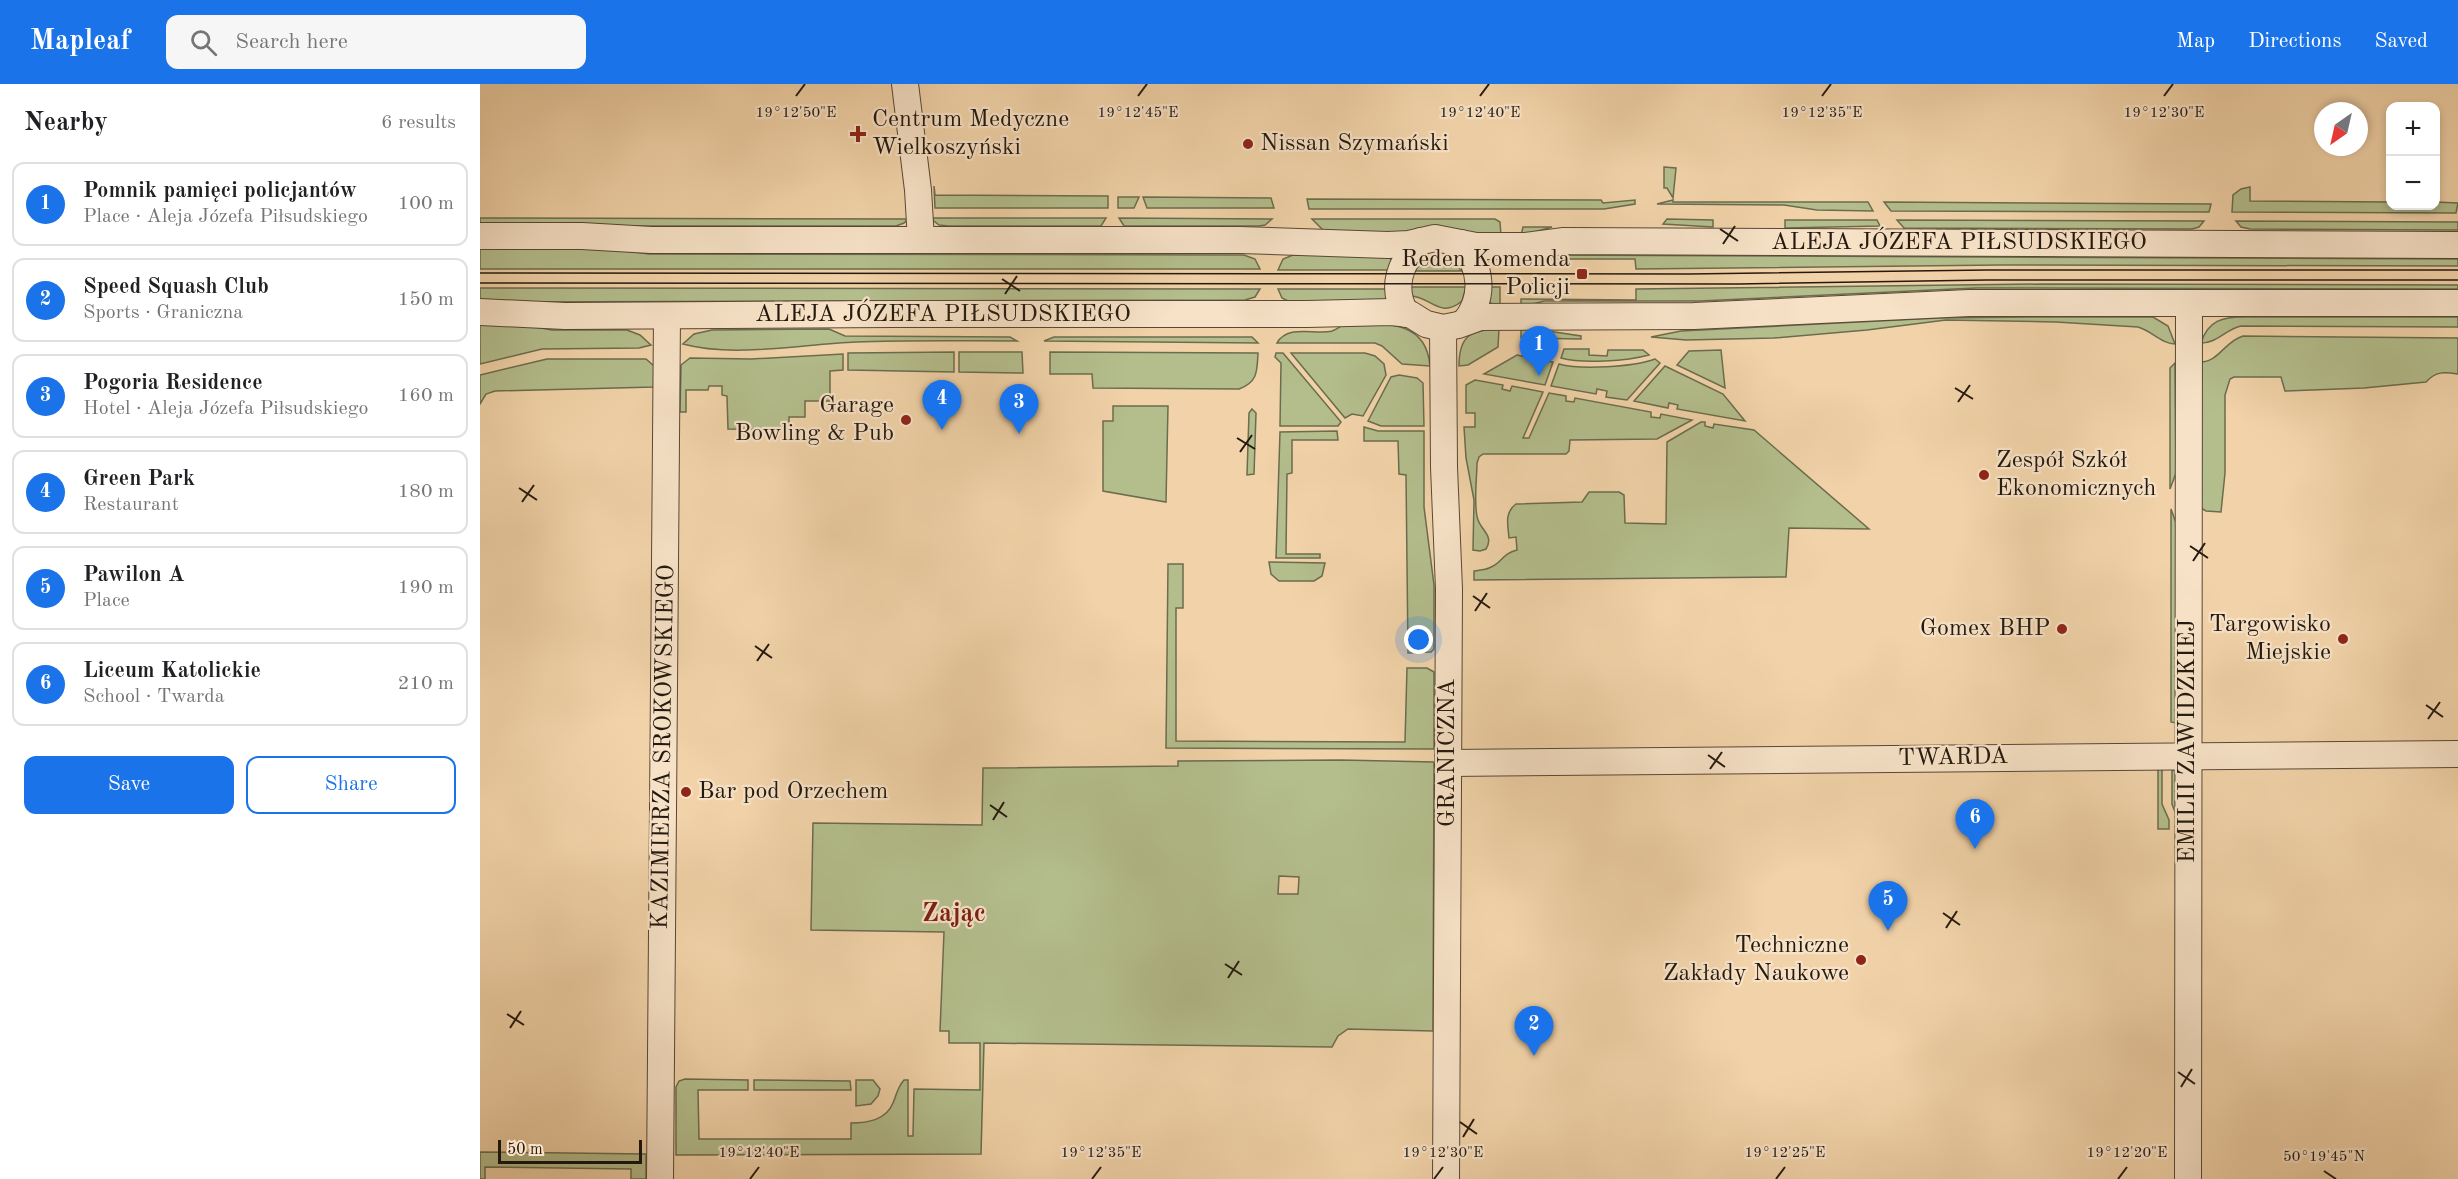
<!DOCTYPE html>
<meta charset="utf-8">
<style>
:root{--surface:#fff;--page:#f6f6f6;--text:#202124;--muted:#757577;--line:#e0e0e0;--accent:#1a73e8}
body{margin:0;font-family:"Old Standard TT",serif;background:var(--page);color:var(--text)}
.controls{position:absolute;right:18px;top:18px;display:grid;overflow:hidden;border-radius:12px;box-shadow:0 3px 9px #0003}
.controls button{width:54px;height:54px;display:grid;place-items:center;padding:0;border:0;border-bottom:2px solid var(--line);background:var(--surface);color:var(--text);font:30px sans-serif}
.compass{position:absolute;left:1834px;top:18px;width:54px;height:54px;border-radius:50%;background:var(--surface);box-shadow:0 3px 9px #0003;rotate:214deg}
.scale{position:absolute;left:18px;bottom:15px;width:144px;box-sizing:border-box;padding-left:6px;border:3px solid #24190f;border-top:0;font-size:16px;line-height:21px;white-space:nowrap;color:#24190f;-webkit-text-stroke:4px #f7e2c7;paint-order:stroke}
.you{position:absolute;left:939px;top:556px;width:21px;height:21px;margin:-15px;border:4px solid #fff;border-radius:50%;background:#1a73e8;box-shadow:0 0 0 9px #1a73e833}
.badge{display:grid;place-items:center;width:39px;height:39px;border-radius:50%;background:var(--accent);color:#fff;font-size:20px;font-weight:700}
.pin{position:absolute;translate:-50% -50px;filter:drop-shadow(0 2px 3px #0008)}
.pin::after{content:'';position:absolute;top:32px;width:21px;height:18px;background:inherit;clip-path:polygon(0 0,100% 0,50% 100%)}
.list{margin:0;padding:0;list-style:none}
h2{display:flex;justify-content:space-between;align-items:center;height:78px;margin:0;padding:0 24px;font-size:26px}
h2 small{font-size:20px;font-weight:400;color:var(--muted)}
.list li{display:grid;grid-template-columns:39px 1fr auto;gap:18px;align-items:center;box-sizing:border-box;height:84px;margin:0 12px 12px;padding:0 12px;border:2px solid var(--line);border-radius:12px}
.list b{display:block;font-size:22px;white-space:nowrap}
.list p{margin:0;font-size:20px;white-space:nowrap;color:var(--muted)}
.list em{font-size:20px;font-style:normal;color:var(--muted)}
.actions{display:flex;gap:12px;padding:18px 24px}
.actions a{flex:1;padding:14px 0;border:2px solid var(--accent);border-radius:12px;text-align:center;font-size:21px;color:var(--accent)}
.actions .main{background:var(--accent);color:#fff}
.icon{flex:none;width:33px;height:33px;fill:none;stroke:currentColor;stroke-width:2;stroke-linecap:round;stroke-linejoin:round}
.map{position:relative;flex:none;width:1978px;height:1095px;overflow:hidden}
header{display:flex;align-items:center;gap:36px;box-sizing:border-box;height:84px;padding:0 30px;background:var(--accent);color:#fff}
header strong{font-size:28px}
nav{display:flex;gap:33px;margin-inline-start:auto;font-size:21px}
.search{width:420px;height:54px;background:var(--page);display:flex;align-items:center;gap:15px;box-sizing:border-box;padding:0 21px;border-radius:12px;color:var(--muted);font-size:22px}
main{display:flex}
aside{flex:1;background:var(--surface)}
.map>svg:first-child{display:block}
.green{fill:#b4be8d;stroke:#6c6c4e;stroke-width:1.5;fill-rule:evenodd}
.lines{fill:none;stroke-linecap:round;stroke-linejoin:round}
.minor-casing{stroke:#584836;stroke-width:28}
.minor{stroke:#f7e2c7;stroke-width:26}
.tram{stroke:#24190f;stroke-width:1.5}
.ticks{fill:none;stroke:#24190f;stroke-width:2}
.poi-dot{fill:#8f2418;stroke:#f7e2c7;stroke-width:2}
.labels{text-anchor:middle;dominant-baseline:central;stroke-width:4.5;stroke-linejoin:round;paint-order:stroke}
.poi-label{font-size:24px;fill:#24190f;stroke:#f7e2c7;text-anchor:end}
.street-label{font-size:24px;fill:#24190f;stroke:#f7e2c7}
.neighbourhood-label{font-size:26px;font-weight:bold;fill:#7a1f14;stroke:#f7e2c7}
.ticks-label{font-size:15px;text-anchor:middle;fill:#24190f;stroke:#f7e2c7;stroke-width:4.5;stroke-linejoin:round;paint-order:stroke}
</style>
<header>
<strong>Mapleaf</strong>
<div class="search"><svg class="icon" aria-label="search" viewBox="0 0 24 24"><circle cx="10" cy="10" r="6"/><path d="M15 15l6 6"/></svg>Search here</div>
<nav><a>Map</a><a>Directions</a><a>Saved</a></nav>
</header>
<main>
<aside>
<h2>Nearby<small>6 results</small></h2>
<ul class="list">
<li><span class="badge">1</span><div><b>Pomnik pamięci policjantów</b><p>Place · Aleja Józefa Piłsudskiego</p></div><em>100 m</em></li>
<li><span class="badge">2</span><div><b>Speed Squash Club</b><p>Sports · Graniczna</p></div><em>150 m</em></li>
<li><span class="badge">3</span><div><b>Pogoria Residence</b><p>Hotel · Aleja Józefa Piłsudskiego</p></div><em>160 m</em></li>
<li><span class="badge">4</span><div><b>Green Park</b><p>Restaurant</p></div><em>180 m</em></li>
<li><span class="badge">5</span><div><b>Pawilon A</b><p>Place</p></div><em>190 m</em></li>
<li><span class="badge">6</span><div><b>Liceum Katolickie</b><p>School · Twarda</p></div><em>210 m</em></li>
</ul>
<div class="actions"><a class="main">Save</a><a>Share</a></div>
</aside>
<div class="map">
<svg width="1978" height="1095" viewBox="0 0 1978 1095">
<rect width="100%" height="100%" fill="#f2d3a9"/>
<filter id="stains"><feTurbulence type="fractalNoise" baseFrequency=".00333" numOctaves="4"/><feColorMatrix values="0 0 0 0 .2 0 0 0 0 .09 0 0 0 0 .02 0 0 0 .5 -.17"/></filter>
<radialGradient id="worn" r=".72"><stop offset=".6" stop-color="#630" stop-opacity="0"/><stop offset="1" stop-color="#630" stop-opacity=".3"/></radialGradient>
<!-- green -->
<g class="green">
<polygon points="1184,83 1196,84 1193,114 1187,104 1184,104"/>
<polygon points="454,102 455,111 628,112 628,124 455,124"/>
<polygon points="1770,103 1770,117 1910,118 1910,122 1956,122 1956,118 1978,119 1976,129 1752,128 1753,111 1761,105"/>
<polygon points="638,113 659,113 654,124 638,124"/>
<polygon points="663,113 791,114 794,124 667,124"/>
<polygon points="827,115 1121,116 1123,119 1155,116 1155,120 1124,125 829,125"/>
<polygon points="1193,116 1193,118 1388,118 1393,127 1337,126 1304,121 1177,120"/>
<polygon points="1404,118 1731,120 1729,128 1411,127"/>
<polygon points="0,134 428,135 424,139 416,142 0,142"/>
<polygon points="450,134 626,134 621,142 469,142 459,141"/>
<polygon points="639,134 792,135 785,141 779,142 644,142"/>
<polygon points="832,135 1015,135 1020,138 1021,152 994,151 957,141 925,150 845,148"/>
<polygon points="1187,135 1233,136 1233,143 1183,140"/>
<polygon points="1305,136 1397,136 1400,142 1305,144"/>
<polygon points="1417,136 1724,137 1719,143 1712,145 1424,144"/>
<polygon points="1756,137 1978,138 1978,146 1770,145 1761,143"/>
<polygon points="1043,143 1072,143 1041,152"/>
<polygon points="0,161 109,162 169,170 764,171 775,175 780,185 0,185"/>
<polygon points="813,171 905,171 913,177 913,186 798,186 803,175"/>
<polygon points="1041,171 1978,175 1978,182 1521,181 1156,185 1155,175 1041,175"/>
<polygon points="958,174 970,176 982,187 934,187 942,179"/>
<polygon points="1563,200 1978,201 1978,205 1496,204 1220,217 1064,217 1041,223 1041,215 1156,216 1156,205"/>
<path d="M930 203H986L982 217C960 235 952 214 932 212Z"/>
<path d="M1006 203H1020V223C1008 220 1006 215 1006 203Z"/>
<polygon points="0,204 780,205 775,213 765,216 0,218"/>
<polygon points="798,205 911,205 912,216 810,218 802,214"/>
<path d="M1555 233H1673L1688 242 1695 260C1682 260 1672 247 1658 243L1576 238 1466 236 1387 246 1294 254 1206 256 1171 253 1201 247 1459 234Z"/>
<path d="M1764 233H1978V243L1761 242C1746 245 1738 259 1721 259 1728 236 1743 233 1764 233Z"/>
<polygon points="0,237 26,238 72,246 147,246 160,251 171,261 159,264 62,265 0,280"/>
<path d="M864 240C900 240 946 233 950 282L922 280 902 262 895 259H797C808 240 834 251 852 247 856 246 861 242 864 240Z"/>
<polygon points="1041,243 1101,252 1101,255 1041,254"/>
<path d="M349 245 365 252 530 253 537 257C483 257 430 256 376 258 323 260 254 274 203 260L214 250 232 246Z"/>
<path d="M1019 245 1018 263 988 281 979 282C979 251 991 246 1019 245Z"/>
<path d="M1763 252 1978 254V290C1964 288 1956 287 1946 298L1884 304 1805 307 1801 293H1754L1750 295 1745 311V389L1741 428 1726 427 1721 424 1720 278C1739 278 1745 257 1763 252Z"/>
<polygon points="574,253 772,253 778,259 564,257"/>
<path d="M1084 265H1109V271L1127 272 1128 266H1163L1169 271C1147 277 1103 280 1081 274Z"/>
<polygon points="1241,266 1245,304 1197,281 1209,267"/>
<polygon points="474,268 474,288 368,286 368,269"/>
<polygon points="479,268 542,268 543,289 479,288"/>
<path d="M570 268 778 269C777 287 778 298 759 305L613 304 612 290H570Z"/>
<polygon points="796,269 803,269 861,338 858,342 800,342 801,279 795,273"/>
<polygon points="811,269 885,269 895,272 904,280 906,291 883,332 872,330 865,334"/>
<polygon points="363,270 363,286 350,287 350,317 325,317 325,333 309,333 309,346 248,345 247,312 242,311 242,302 229,302 228,306 206,306 206,328 200,328 201,281 210,274 271,275"/>
<polygon points="1037,271 1073,278 1065,301 1004,290"/>
<polygon points="67,275 166,275 174,282 174,303 15,307 6,310 0,320 0,291"/>
<path d="M1175 275 1180 279 1147 316 1126 313 1127 307 1117 305 1116 310 1071 302 1079 280C1101 286 1153 283 1175 275Z"/>
<polygon points="1695,279 1696,389 1690,405 1690,284"/>
<polygon points="1185,282 1243,310 1265,337 1197,325 1198,321 1189,319 1188,324 1154,317"/>
<polygon points="919,291 937,294 943,299 944,342 901,342 888,337 911,293"/>
<path d="M995 296 1023 301 1022 305 1030 307 1032 302 1063 308 1043 354H1049L1069 309 1086 312V317L1094 318 1095 314 1171 328V333L1180 334 1181 330 1212 336 1177 355 1090 356 1089 367 1086 370H1003L999 373 997 379C997 394 993 422 998 436 1002 447 1014 452 1006 465L1000 467 993 466 994 416 986 374 984 343H995V329H986V301Z"/>
<polygon points="633,322 688,322 686,418 623,407 623,337 633,337"/>
<polygon points="772,325 776,329 774,390 767,391 769,329"/>
<path d="M1221 338H1225V342L1233 344 1234 340 1274 346 1389 445 1309 444 1306 493 994 496V487C999 486 1005 486 1009 484 1023 479 1021 470 1037 466L1036 453 1029 454C1028 441 1024 429 1036 420L1102 418 1109 408H1139L1144 411 1145 439 1186 440 1187 358Z"/>
<polygon points="884,343 898,347 944,347 944,423 954,501 954,565 951,568 928,569 926,391 919,390 918,357 884,357"/>
<polygon points="857,347 858,356 812,356 812,389 807,390 806,470 840,470 840,474 796,474 800,348"/>
<polygon points="1691,425 1696,439 1696,639 1691,638"/>
<polygon points="789,478 845,479 842,492 834,497 799,497 791,490"/>
<polygon points="688,480 703,480 703,524 696,524 696,657 925,658 927,584 947,584 954,588 954,665 686,664"/>
<path d="M861 676 954 678 953 947 868 945 858 952 852 963 504 959 501 1070 196 1071V1003L199 997 205 995 268 996V1006H218L219 1055H371V1039C388 1039 406 1036 413 1019 417 1010 417 1004 424 996H428V1052H433L434 1005 500 1006V959H469V947H460L464 848 331 846 333 739 502 741 503 684 698 682V677ZM799 792 819 793 818 810H798Z"/>
<polygon points="1682,681 1682,720 1689,736 1689,745 1678,745 1678,682"/>
<polygon points="1692,684 1696,689 1698,736 1692,720"/>
<polygon points="274,996 370,997 371,1006 274,1006"/>
<polygon points="376,996 393,996 400,1005 398,1012 391,1020 376,1022"/>
<polygon points="0,1068 166,1070 166,1095 151,1095 151,1085 5,1083 5,1095 0,1095"/>
</g>
<g class="lines">
<defs>
<g id="minor">
<polyline points="425,0 438,106 441,156"/>
<polyline points="0,152 102,152 171,156 760,156 908,161 929,160 955,154 996,162 1046,162 1084,157 1978,161"/>
<path d="M981 159C1002 183 1005 213 985 238"/>
<polyline points="0,228 85,232 413,230 827,230 911,228 930,230 946,240 963,244 978,241 1000,233 1214,232 1489,219 1978,219"/>
<path d="M926 230C910 203 920 178 941 157"/>
<polyline points="963,244 964,383 969,505 966,1095"/>
<polyline points="968,679 1978,670"/>
<polyline points="180,1095 187,232"/>
<polyline points="1708,1095 1709,219"/>
</g>
</defs>
<!-- minor casing -->
<use href="#minor" class="minor-casing"/>
<!-- minor -->
<use href="#minor" class="minor"/>
<!-- tram -->
<g class="tram">
<polyline points="0,189 1209,190 1507,186 1978,186"/>
<polyline points="0,199 1259,200 1507,196 1978,196"/>
</g>
</g>
<!-- ticks -->
<path class="ticks" d="M316 12 325 0M658 12 667 0M1000 12 1009 0M1342 12 1351 0M1684 12 1693 0M1240 145 1258 157M1243 160 1255 142M522 195 540 207M525 210 537 192M1475 304 1493 315M1478 318 1490 301M757 354 775 365M760 368 772 351M39 404 57 416M42 418 54 401M1710 462 1728 474M1713 477 1725 459M993 512 1010 524M995 527 1007 509M275 562 292 574M277 577 289 560M1946 621 1963 633M1948 635 1960 618M1228 671 1245 683M1230 685 1242 668M510 721 527 733M513 736 524 718M1463 829 1480 841M1466 844 1477 827M745 880 762 891M748 894 759 877M27 930 44 941M30 944 41 927M1698 988 1715 1000M1701 1003 1712 985M980 1038 997 1050M983 1053 994 1035M1844 1087 1856 1095M270 1095 279 1083M612 1095 621 1083M954 1095 963 1083M1296 1095 1305 1083M1638 1095 1647 1083"/>
<!-- markers -->
<g class="poi-dot">
<path d="M375 41h6v6h6v6h-6v6h-6v-6h-6v-6h6z"/>
<circle cx="768" cy="60" r="6"/>
<rect x="1096" y="184" width="12" height="12" rx="3"/>
<circle cx="426" cy="336" r="6"/>
<circle cx="1504" cy="391" r="6"/>
<circle cx="1582" cy="545" r="6"/>
<circle cx="1863" cy="555" r="6"/>
<circle cx="206" cy="708" r="6"/>
<circle cx="1381" cy="876" r="6"/>
</g>
<g class="labels">
<!-- poi labels -->
<g class="poi-label">
<text x="392" y="36" text-anchor="start">Centrum Medyczne<tspan x="392" dy="28">Wielkoszyński</tspan></text>
<text x="780" y="60" text-anchor="start">Nissan Szymański</text>
<text x="1090" y="176">Reden Komenda<tspan x="1090" dy="28">Policji</tspan></text>
<text x="414" y="322">Garage<tspan x="414" dy="28">Bowling &amp; Pub</tspan></text>
<text x="1516" y="377" text-anchor="start">Zespół Szkół<tspan x="1516" dy="28">Ekonomicznych</tspan></text>
<text x="1851" y="541">Targowisko<tspan x="1851" dy="28">Miejskie</tspan></text>
<text x="1570" y="545">Gomex BHP</text>
<text x="218" y="708" text-anchor="start">Bar pod Orzechem</text>
<text x="1369" y="862">Techniczne<tspan x="1369" dy="28">Zakłady Naukowe</tspan></text>
</g>
<!-- street labels -->
<g class="street-label">
<text x="1479" y="159">ALEJA JÓZEFA PIŁSUDSKIEGO</text>
<text x="463" y="231">ALEJA JÓZEFA PIŁSUDSKIEGO</text>
<text transform="translate(1708 657) rotate(-90)">EMILII ZAWIDZKIEJ</text>
<text transform="translate(184 663) rotate(-89)">KAZIMIERZA SROKOWSKIEGO</text>
<text transform="translate(968 669) rotate(-90)">GRANICZNA</text>
<text transform="translate(1473 674) rotate(-1)">TWARDA</text>
</g>
<!-- neighbourhood labels -->
<g class="neighbourhood-label">
<text x="474" y="830">Zając</text>
</g>
</g>
<g class="ticks-label">
<text x="316" y="33">19°12'50"E</text>
<text x="658" y="33">19°12'45"E</text>
<text x="1000" y="33">19°12'40"E</text>
<text x="1342" y="33">19°12'35"E</text>
<text x="1684" y="33">19°12'30"E</text>
<text x="279" y="1073">19°12'40"E</text>
<text x="621" y="1073">19°12'35"E</text>
<text x="963" y="1073">19°12'30"E</text>
<text x="1305" y="1073">19°12'25"E</text>
<text x="1647" y="1073">19°12'20"E</text>
<text x="1844" y="1077">50°19'45"N</text>
</g>
<rect width="100%" height="100%" filter="url(#stains)"/>
<rect width="100%" height="100%" fill="url(#worn)"/>
</svg>
<div class="controls">
<button>+</button>
<button>−</button>
</div>
<svg class="compass" viewBox="-18 -18 36 36"><path d="M0-13l5 13h-10z" fill="#e53935"/><path d="M0 13l5-13h-10z" fill="#757577"/></svg>
<div class="scale">50 m</div>
<div class="you"></div>
<div class="pin badge" style="left:1059px;top:292px">1</div>
<div class="pin badge" style="left:1054px;top:972px">2</div>
<div class="pin badge" style="left:539px;top:350px">3</div>
<div class="pin badge" style="left:462px;top:346px">4</div>
<div class="pin badge" style="left:1408px;top:847px">5</div>
<div class="pin badge" style="left:1495px;top:765px">6</div>
</div>
</main>
